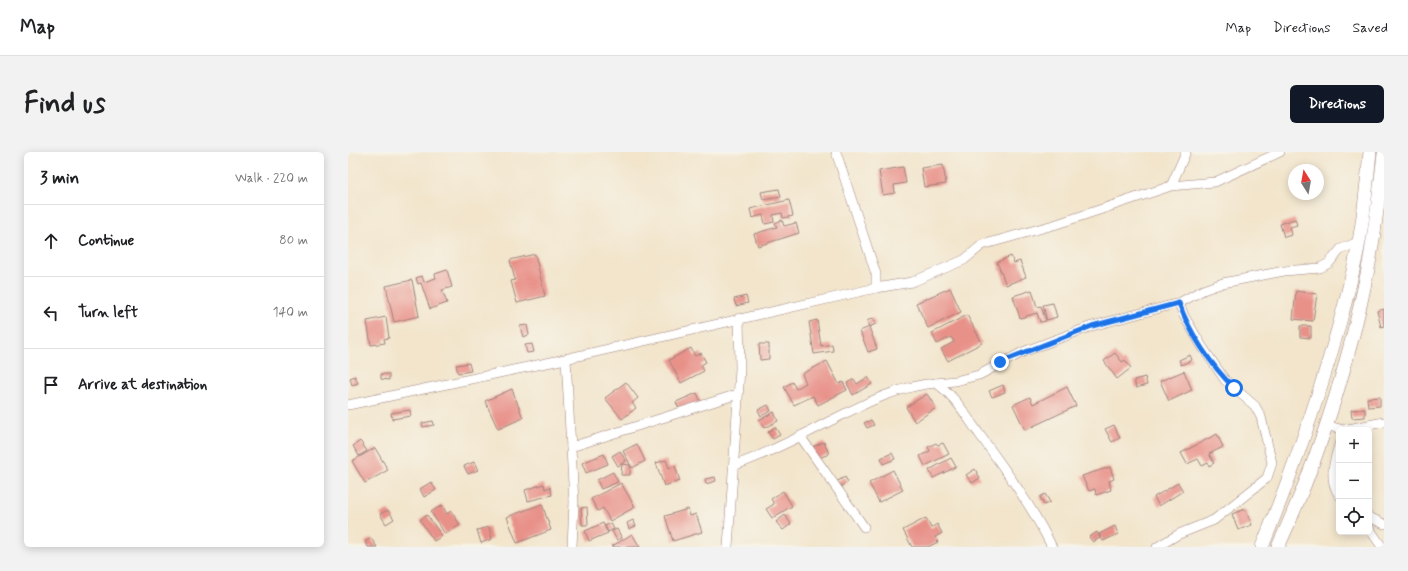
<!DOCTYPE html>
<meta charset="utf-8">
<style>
:root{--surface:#fff;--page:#f2f2f2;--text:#202124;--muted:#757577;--line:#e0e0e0;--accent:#111827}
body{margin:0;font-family:Mynerve,sans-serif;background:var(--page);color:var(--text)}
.controls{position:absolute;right:12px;bottom:12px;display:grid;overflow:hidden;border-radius:6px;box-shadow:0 2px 10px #0003}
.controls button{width:36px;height:36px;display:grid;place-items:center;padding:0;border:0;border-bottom:1px solid var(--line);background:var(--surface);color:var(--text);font:20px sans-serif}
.compass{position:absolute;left:940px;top:12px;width:36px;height:36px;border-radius:50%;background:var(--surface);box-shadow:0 2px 10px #0003;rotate:349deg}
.stop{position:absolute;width:12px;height:12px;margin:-9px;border:3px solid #1a73e8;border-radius:50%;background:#fff}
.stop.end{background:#1a73e8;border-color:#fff;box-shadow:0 1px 4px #0008}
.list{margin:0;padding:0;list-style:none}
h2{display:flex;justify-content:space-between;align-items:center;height:52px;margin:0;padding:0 16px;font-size:17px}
h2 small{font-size:13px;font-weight:400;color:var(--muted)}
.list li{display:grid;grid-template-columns:26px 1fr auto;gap:12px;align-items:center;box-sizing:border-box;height:72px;padding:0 16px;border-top:1px solid var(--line)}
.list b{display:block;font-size:15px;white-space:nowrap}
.list em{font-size:13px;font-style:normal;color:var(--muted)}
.icon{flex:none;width:22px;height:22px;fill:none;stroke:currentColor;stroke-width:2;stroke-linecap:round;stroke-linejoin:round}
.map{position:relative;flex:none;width:1036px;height:395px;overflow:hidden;border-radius:6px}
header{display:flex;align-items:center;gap:24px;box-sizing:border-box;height:56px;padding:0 20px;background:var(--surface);border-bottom:1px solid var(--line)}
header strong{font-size:19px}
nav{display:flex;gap:22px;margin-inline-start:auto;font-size:14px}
.intro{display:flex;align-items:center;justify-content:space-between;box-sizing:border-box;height:96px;padding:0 24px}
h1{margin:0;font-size:28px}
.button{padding:10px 18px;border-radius:6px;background:var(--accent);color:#fff;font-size:14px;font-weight:700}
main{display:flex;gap:24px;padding:0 24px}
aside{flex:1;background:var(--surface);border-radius:6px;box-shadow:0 2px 10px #0003}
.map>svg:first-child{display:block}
.building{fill:#e89189}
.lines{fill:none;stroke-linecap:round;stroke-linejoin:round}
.minor-casing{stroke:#9e827c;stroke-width:10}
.secondary-casing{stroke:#9e827c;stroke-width:14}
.minor{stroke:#fff;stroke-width:9}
.secondary{stroke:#fff;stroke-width:13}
.route{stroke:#1a73e8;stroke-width:5}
</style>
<header>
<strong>Map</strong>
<nav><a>Map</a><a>Directions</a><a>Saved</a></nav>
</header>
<div class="intro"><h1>Find us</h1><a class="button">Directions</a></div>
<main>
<aside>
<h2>3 min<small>Walk · 220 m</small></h2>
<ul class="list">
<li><svg class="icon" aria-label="ahead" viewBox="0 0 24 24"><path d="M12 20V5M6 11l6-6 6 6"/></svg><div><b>Continue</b></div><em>80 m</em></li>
<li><svg class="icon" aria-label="left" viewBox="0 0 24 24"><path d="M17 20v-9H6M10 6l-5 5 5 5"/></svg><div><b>Turn left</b></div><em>140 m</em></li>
<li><svg class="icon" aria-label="arrive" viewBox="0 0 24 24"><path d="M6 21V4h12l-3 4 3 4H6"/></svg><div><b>Arrive at destination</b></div></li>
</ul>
</aside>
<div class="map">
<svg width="1036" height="395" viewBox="0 0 1036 395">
<rect width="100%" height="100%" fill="#f7f3e8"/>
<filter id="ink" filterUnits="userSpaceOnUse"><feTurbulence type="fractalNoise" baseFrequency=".025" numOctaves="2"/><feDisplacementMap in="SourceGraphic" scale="8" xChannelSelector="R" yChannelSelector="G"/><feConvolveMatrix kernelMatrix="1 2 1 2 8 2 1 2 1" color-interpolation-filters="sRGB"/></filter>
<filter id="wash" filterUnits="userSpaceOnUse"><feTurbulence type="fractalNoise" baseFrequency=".012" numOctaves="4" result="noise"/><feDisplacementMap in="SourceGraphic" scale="16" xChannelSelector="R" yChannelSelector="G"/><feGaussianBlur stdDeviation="0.9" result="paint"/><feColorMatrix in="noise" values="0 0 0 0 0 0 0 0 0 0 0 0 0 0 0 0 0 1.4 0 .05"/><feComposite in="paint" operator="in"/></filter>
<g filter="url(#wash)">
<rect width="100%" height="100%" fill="#f2e5cc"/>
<g id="blocks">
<!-- building -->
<g class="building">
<polygon points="595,13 598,32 576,35 573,16"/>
<polygon points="555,15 558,31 546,33 547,41 535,43 531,19"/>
<polygon points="431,37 433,45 415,48 413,40"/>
<polygon points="441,48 445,64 435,66 434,61 425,63 426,70 417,72 415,63 404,66 402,57"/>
<polygon points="947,67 949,73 942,75 944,83 936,85 932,72"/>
<polygon points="434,68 436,74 448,71 451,81 410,94 406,82 429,75 427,71"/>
<polygon points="187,102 197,144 169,151 163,129 167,128 162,108"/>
<polygon points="663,104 666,111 672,109 678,125 658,133 649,110"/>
<polygon points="99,118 104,135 94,138 99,151 82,157 73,131 70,132 68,126 74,124 76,130 88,126 87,122"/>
<polygon points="64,128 71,164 46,170 38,134"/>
<polygon points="602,136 613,160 580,176 568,151"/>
<polygon points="684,138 689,155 693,154 698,169 692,170 689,161 672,166 665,144"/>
<polygon points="948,139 969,142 965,169 945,167"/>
<polygon points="398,144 400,151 388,154 386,147"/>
<polygon points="705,151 709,165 699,168 695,153"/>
<polygon points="1036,157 1036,174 1033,175 1029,159"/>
<polygon points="619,163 634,191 600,209 593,197 606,190 603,185 589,192 584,181"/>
<polygon points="38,165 41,186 36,187 37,191 23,193 19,169"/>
<polygon points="525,166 528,172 521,175 519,169"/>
<polygon points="469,168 473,194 484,192 485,199 466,202 461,170"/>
<polygon points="179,173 181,183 175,185 172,174"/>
<polygon points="952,174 963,174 963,186 952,185"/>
<polygon points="521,175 529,197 520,200 512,179"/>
<polygon points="184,192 186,200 179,201 177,193"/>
<polygon points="411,192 421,192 421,207 412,208"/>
<polygon points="343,196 347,204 353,201 358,210 353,213 356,219 333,231 321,208"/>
<polygon points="767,201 774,210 777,208 783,216 769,227 756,209"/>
<polygon points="842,203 844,208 833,213 831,208"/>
<polygon points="479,209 491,232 495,230 499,238 470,253 465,244 446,253 436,235 444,230 448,237 458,231 454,222"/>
<polygon points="121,211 123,219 110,221 108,213"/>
<polygon points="836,219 844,238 821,249 812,229"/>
<polygon points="33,222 41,222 41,228 33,227"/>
<polygon points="7,224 10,231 4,233 2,226"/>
<polygon points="520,225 524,232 505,243 499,231 506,227 509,232"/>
<polygon points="797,225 799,233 788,236 786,228"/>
<polygon points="278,230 290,246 284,251 288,256 274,267 257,246"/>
<polygon points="655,233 657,240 644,245 641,239"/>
<polygon points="719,235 728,254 677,278 665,253 682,245 685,252"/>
<polygon points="164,237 175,266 150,277 137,249"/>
<polygon points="349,241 353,250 332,259 328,250"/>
<polygon points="579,242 588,256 567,270 558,255"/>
<polygon points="1032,245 1032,254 1020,255 1019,246"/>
<polygon points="420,253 423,259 413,264 410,258"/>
<polygon points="1017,257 1017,265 1004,266 1003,258"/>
<polygon points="62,258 63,264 44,267 43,261"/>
<polygon points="426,260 430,269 416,276 411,268"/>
<polygon points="523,268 526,273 519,276 516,271"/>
<polygon points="85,269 86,273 75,275 74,271"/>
<polygon points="766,273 772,286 764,290 757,277"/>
<polygon points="427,275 432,283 425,287 420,280"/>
<polygon points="869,282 875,295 861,302 866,311 861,314 860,311 854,314 850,307 839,312 833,301"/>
<polygon points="12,289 19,299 11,304 5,294"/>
<polygon points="476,290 481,302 466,308 462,296"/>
<polygon points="588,291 590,293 595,291 601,302 577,314 572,304 582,299 580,295"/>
<polygon points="289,292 297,309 284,316 275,299"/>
<polygon points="27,296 40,318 17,331 4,309"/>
<polygon points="272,299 278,309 270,314 264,304"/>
<polygon points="544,301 547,307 535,312 533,306"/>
<polygon points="256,302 260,312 238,321 234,311"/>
<polygon points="603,306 608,315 585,326 581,318"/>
<polygon points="318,308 321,316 327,314 332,329 316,334 308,311"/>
<polygon points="126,310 130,318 120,322 116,314"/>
<polygon points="274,312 282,313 282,323 273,323"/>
<polygon points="762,315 766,327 761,329 763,338 748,343 747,337 741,339 734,324"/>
<polygon points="627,317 632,326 624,331 618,323"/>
<polygon points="545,318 555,338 531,350 521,331"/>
<polygon points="265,320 270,330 253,337 249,328"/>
<polygon points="367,325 368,329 358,332 357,327"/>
<polygon points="497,325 500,330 490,336 486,331"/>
<polygon points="83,330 88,338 76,345 72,337"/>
<polygon points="273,331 287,355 262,369 255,356 250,359 243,347"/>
<polygon points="830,331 835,339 811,354 806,345"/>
<polygon points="196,332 197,337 202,335 204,343 180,349 177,338"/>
<polygon points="435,339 444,354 424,366 418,357 426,352 423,347"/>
<polygon points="697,342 702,350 696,353 692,345"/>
<polygon points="194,352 203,378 169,391 159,365"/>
<polygon points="94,353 99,362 103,359 112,373 97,382 83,360"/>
<polygon points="239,355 240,373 234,373 233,356"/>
<polygon points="340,357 342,364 348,362 354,380 325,389 317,364"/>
<polygon points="897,357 904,373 890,378 884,362"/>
<polygon points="40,358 46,367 38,372 32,362"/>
<polygon points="79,363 94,384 86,389 72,368"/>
<polygon points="437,363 443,372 435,378 428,370"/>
<polygon points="578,366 583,376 589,372 594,381 587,385 590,390 580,395 564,395 555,378"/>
<polygon points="285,368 288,374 281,377 279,371"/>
<polygon points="255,371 260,381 241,389 237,379"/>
<polygon points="263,371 266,377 260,380 257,374"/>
<polygon points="767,374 770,382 755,389 751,382"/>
<polygon points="141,375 144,387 133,391 129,378"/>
<polygon points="269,377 274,386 269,388 264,379"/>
<polygon points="749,380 752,386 745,390 741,385"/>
<polygon points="284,382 292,395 263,395"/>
<polygon points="23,386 29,395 20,395 17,390"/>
</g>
</g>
</g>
<g filter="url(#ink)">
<use href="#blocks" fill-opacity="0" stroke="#9e827c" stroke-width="1"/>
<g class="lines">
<defs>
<g id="minor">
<polyline points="823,34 838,0"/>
<polyline points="528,136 564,130 616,108 634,93 709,72 823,34 867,30 932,0"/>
<polyline points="218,207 226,350 224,395"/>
<polyline points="588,231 607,229 631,223 675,200 744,174 831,151 855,138 875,131 936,119 972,116 981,111 993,97 1010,90"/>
<polyline points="0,253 208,209 528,136 528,122 488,0"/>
<polyline points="978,273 995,278 1036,270"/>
<polyline points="452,284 516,375"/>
<path d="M991 293C986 311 980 326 991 343"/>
<polyline points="223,295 390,242"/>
<path d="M385 314C418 302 450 286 482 269 516 252 550 234 588 231 606 243 617 262 629 279 656 316 684 354 704 395"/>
<polyline points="1021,365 1036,372"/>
<polyline points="1021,376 1034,395"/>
<polyline points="380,395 392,217 391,166"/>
<polyline points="809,395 831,382 866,368 919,326 924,311 913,265 907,254 877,228 855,196 836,164 831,151"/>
</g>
<g id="secondary">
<path d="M914 395C950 306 982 216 1004 123 1014 83 1018 41 1022 0"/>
<path d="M930 395C970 308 1000 215 1019 122 1027 83 1031 42 1036 2"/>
</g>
</defs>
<!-- minor casing -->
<use href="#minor" class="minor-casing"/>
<!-- secondary casing -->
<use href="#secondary" class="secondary-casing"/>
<!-- minor -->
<use href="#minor" class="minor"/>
<!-- secondary -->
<use href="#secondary" class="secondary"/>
</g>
</g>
<g class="lines" filter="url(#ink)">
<!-- route -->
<path class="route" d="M652 210 744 174 831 151C842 182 863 213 886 236"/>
</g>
</svg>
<div class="controls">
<button>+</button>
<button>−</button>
<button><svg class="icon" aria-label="locate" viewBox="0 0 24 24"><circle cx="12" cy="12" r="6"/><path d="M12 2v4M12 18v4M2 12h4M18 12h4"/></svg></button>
</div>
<svg class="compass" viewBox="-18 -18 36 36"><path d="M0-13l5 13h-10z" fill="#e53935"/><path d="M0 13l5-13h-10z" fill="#757577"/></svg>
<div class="stop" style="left:886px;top:236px"></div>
<div class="stop end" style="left:652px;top:210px"></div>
</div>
</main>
